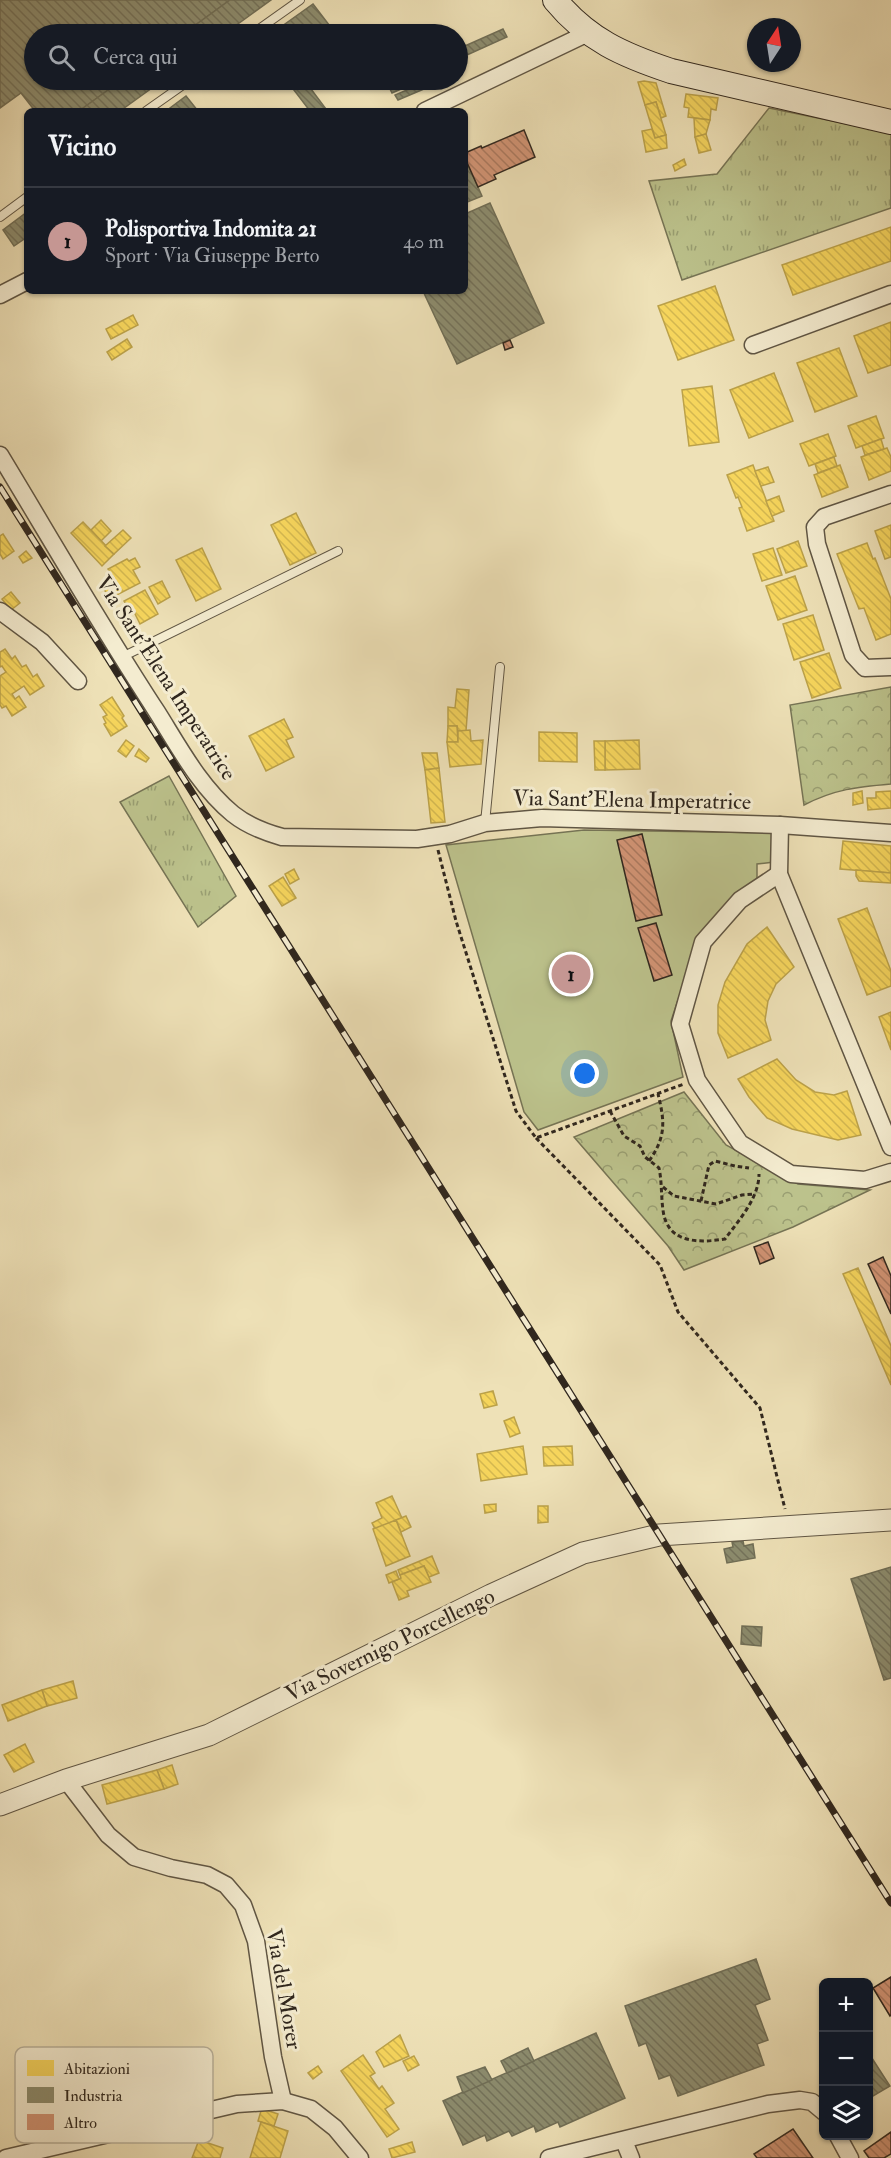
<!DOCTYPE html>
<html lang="it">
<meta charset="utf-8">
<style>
:root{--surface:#171b24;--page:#20242c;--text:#f1f3f6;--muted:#9ea1a6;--line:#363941;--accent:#c59692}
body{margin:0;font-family:"IM FELL Double Pica",serif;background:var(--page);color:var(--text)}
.controls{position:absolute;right:18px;bottom:18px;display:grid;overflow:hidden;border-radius:9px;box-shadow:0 2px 4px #0004}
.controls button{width:54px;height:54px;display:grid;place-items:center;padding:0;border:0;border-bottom:2px solid var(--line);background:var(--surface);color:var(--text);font:30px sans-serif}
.compass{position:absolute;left:747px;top:18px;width:54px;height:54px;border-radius:50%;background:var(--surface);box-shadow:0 2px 4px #0004;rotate:12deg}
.you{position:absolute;left:585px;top:1074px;width:21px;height:21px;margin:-15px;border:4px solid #fff;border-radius:50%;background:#1a73e8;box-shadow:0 0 0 9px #1a73e833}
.badge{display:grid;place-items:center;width:39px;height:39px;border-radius:50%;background:var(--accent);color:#111;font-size:20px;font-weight:700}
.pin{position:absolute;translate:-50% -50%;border:3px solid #fff;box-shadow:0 2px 6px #0006}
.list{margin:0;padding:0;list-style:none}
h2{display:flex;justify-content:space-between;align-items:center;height:78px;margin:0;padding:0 24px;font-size:26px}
h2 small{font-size:20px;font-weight:400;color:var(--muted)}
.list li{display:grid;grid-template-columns:39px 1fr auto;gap:18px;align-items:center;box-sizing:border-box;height:108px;padding:0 24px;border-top:2px solid var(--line)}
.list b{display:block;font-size:22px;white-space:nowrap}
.list p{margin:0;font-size:20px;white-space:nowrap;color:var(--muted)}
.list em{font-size:20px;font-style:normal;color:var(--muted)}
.icon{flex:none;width:33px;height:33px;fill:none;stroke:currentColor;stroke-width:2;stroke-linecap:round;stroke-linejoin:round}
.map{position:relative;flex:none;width:891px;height:2158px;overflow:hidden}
.search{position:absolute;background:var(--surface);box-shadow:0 2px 4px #0004;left:24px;top:24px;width:444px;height:66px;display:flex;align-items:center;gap:15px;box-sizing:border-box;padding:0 21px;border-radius:33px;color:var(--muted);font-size:22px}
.panel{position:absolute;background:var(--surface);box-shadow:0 2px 4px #0004;left:24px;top:108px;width:444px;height:186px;border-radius:9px}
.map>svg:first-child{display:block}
.grass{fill:url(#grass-tufts);stroke:#767455;stroke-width:1.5}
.park{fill:url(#park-crowns);stroke:#767455;stroke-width:1.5}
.garden{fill:#bcc28c;stroke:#767455;stroke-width:1.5}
.homes{fill:url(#homes-back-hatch);stroke:#bba149;stroke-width:1.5}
.industry{fill:url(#industry-back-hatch);stroke:#706e56;stroke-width:1.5}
.building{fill:url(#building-back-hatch);stroke:#30271e;stroke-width:1.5}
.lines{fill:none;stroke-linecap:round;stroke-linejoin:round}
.service-casing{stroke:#605644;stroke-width:10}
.minor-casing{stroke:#605644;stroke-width:19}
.tertiary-casing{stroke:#605644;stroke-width:23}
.secondary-casing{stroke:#30271e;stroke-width:26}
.path{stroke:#30271e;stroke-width:3;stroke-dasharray:4.5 3;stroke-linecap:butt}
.service{stroke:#f4ecd0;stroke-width:8}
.minor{stroke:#f4ecd0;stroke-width:16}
.tertiary{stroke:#f4ecd0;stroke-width:21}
.secondary{stroke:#f4ecd0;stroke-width:24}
.rail-casing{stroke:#30271e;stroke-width:7}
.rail{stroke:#f4ecd0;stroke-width:4.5;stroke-dasharray:14;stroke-linecap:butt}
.labels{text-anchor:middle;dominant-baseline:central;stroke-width:6;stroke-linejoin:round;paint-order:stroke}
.street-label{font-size:22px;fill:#30271e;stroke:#f4ecd0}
.key{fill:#f4ecd0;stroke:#b9b19b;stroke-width:1.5}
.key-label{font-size:16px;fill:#30271e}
</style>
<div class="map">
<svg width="891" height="2158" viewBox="0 0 891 2158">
<defs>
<pattern id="grass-tufts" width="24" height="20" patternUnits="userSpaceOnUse" patternTransform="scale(1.5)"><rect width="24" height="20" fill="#bcc28c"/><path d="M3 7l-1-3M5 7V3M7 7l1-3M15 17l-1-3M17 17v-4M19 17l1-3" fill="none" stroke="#999e72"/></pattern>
<pattern id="park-crowns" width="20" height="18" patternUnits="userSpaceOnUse" patternTransform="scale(1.5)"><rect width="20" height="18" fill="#bcc28c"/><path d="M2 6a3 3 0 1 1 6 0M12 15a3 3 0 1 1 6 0" fill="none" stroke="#999e72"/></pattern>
<pattern id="homes-back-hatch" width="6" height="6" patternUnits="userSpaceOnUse" patternTransform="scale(1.5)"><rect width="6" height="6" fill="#f6d55c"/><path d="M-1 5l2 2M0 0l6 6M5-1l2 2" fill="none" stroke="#d3b750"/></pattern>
<pattern id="industry-back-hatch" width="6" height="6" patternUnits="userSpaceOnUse" patternTransform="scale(1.5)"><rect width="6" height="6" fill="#8c8c6e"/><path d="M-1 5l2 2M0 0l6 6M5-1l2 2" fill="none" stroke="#73725a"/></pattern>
<pattern id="building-back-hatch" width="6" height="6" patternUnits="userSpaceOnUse" patternTransform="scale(1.5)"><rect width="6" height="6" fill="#d29475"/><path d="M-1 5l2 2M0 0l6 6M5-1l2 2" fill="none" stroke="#ab795f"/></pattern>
</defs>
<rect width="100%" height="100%" fill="#eee1b7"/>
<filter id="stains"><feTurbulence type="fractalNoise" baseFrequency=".00333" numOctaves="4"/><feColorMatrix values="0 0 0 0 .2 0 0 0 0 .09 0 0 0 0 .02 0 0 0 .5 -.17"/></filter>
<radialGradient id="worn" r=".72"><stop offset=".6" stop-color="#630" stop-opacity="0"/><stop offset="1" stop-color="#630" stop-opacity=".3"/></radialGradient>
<!-- grass -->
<g class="grass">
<polygon points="769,108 891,133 891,208 682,280 649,181 717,174"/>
<polygon points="169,776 236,896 198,927 120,802"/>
</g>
<!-- park -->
<g class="park">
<path d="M891 687V784C857 787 835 789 804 805L790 705Z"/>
<polygon points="684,1092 726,1145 798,1184 870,1190 793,1227 684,1270 668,1246 574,1137"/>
</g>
<!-- garden -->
<polygon class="garden" points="584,830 772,833 774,862 757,864 757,880 698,940 671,1021 683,1077 538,1130 524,1112 446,845"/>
<!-- homes -->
<g class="homes">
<polygon points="644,81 656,83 666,116 661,118 656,102 645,105 638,82"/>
<polygon points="686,94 718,98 716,110 711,109 710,120 688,117 689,108 684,107"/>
<polygon points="656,102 666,135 655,138 645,105"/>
<polygon points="694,118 710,120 706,134 695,137"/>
<polygon points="652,129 655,138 666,135 667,148 646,152 642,131"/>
<polygon points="706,134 711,150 699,153 695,137"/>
<polygon points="684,159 686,165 675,171 673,165"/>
<polygon points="891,227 891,261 793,295 782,265"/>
<polygon points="715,286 734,340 678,360 658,306"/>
<polygon points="133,315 138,325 111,339 106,329"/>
<polygon points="891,322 891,365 868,373 854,336"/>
<polygon points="127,339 132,347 112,360 107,352"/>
<polygon points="839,348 857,396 815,412 797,363"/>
<polygon points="774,373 793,421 749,438 730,390"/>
<polygon points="712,386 719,442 689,446 682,390"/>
<polygon points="876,416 884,438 856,448 848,426"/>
<polygon points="828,434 836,456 809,466 800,444"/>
<polygon points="881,439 884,449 865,455 862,446"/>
<polygon points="887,448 891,457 891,471 869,480 861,457"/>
<polygon points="834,457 837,466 818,473 815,464"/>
<polygon points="753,465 774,521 747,531 739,508 742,507 738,497 736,498 727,475"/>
<polygon points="840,465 848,487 822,497 814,475"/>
<polygon points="768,467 774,482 761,486 755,471"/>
<polygon points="779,496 784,511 772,516 766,501"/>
<polygon points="296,513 316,553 290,565 271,525"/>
<polygon points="101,520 111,531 101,541 91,530"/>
<polygon points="83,522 114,554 102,566 71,533"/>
<polygon points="891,525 891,557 885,559 875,531"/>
<polygon points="123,530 131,538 114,554 105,546"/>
<polygon points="3,534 14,551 3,559 0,554 0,536"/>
<polygon points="798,541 807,566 786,573 777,549"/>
<polygon points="867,543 873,559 875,558 891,599 891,634 876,640 864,608 859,609 837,554"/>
<polygon points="202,548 221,589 196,601 176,560"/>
<polygon points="773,548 782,575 762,581 753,554"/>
<polygon points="26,551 32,558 23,563 19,557"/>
<polygon points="135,558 140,567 133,570 140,583 109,599 102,585 114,579 108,569 127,559 129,561"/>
<polygon points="795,576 807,610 778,620 766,586"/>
<polygon points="162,581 170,597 158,604 149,587"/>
<polygon points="145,590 158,614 140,624 133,610 130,611 124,601"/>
<polygon points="11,592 20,603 11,610 2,599"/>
<polygon points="813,615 824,650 794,660 783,624"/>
<polygon points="5,649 12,659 15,656 22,667 26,665 33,677 37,674 44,686 30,695 24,686 12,694 15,699 19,696 26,707 12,716 6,706 2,708 0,705 0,676 6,672 2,666 0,667 0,652"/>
<polygon points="829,653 841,688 812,698 800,662"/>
<polygon points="457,689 469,690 466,731 458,731 457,726 448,726 448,707 455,708"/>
<polygon points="112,697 124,716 122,718 127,726 111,736 104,724 106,723 103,717 107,715 100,705"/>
<polygon points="284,719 293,737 286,740 294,757 266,771 249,736"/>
<polygon points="448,726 457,726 458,742 447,742"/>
<polygon points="470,730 471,741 483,740 481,764 450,767 447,742 458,742 458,731"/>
<polygon points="539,732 577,733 577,762 539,761"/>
<polygon points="126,740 134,746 126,757 118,751"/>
<polygon points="639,740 640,769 605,770 605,741"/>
<polygon points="594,741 605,741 605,770 595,770"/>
<polygon points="139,749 149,758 146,762 135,756"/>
<polygon points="422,753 437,753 439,768 425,770"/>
<polygon points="439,768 445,822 431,823 425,770"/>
<polygon points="862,791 863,803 853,805 853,793"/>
<polygon points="891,791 891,808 868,810 867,798 876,798 876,792"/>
<polygon points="843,841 891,846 891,873 840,869"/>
<polygon points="294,869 299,879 290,884 285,874"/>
<polygon points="856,870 891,873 891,883 859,881 856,876"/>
<polygon points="283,877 296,898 282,906 269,886"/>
<polygon points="867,908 891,971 891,986 867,995 838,919"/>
<polygon points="767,927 794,967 776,984 768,1001 765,1020 771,1040 728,1058 718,1033 718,1005 725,982 747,944"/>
<polygon points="891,1012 891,1050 879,1017"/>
<polygon points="777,1059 796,1080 815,1092 834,1095 847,1091 861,1135 838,1140 792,1129 767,1118 749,1097 738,1079"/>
<polygon points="858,1268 891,1346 891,1385 843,1274"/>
<polygon points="493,1391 497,1405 484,1408 480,1394"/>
<polygon points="514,1417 520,1433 510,1437 504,1421"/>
<polygon points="523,1446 527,1474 481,1481 477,1454"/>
<polygon points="572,1446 573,1465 544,1466 543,1447"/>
<polygon points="392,1496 402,1518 375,1529 372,1523 382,1518 376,1503"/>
<polygon points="496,1504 496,1511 485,1513 484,1505"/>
<polygon points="538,1506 548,1506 548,1522 538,1523"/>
<polygon points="406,1516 411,1527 401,1532 396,1520"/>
<polygon points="396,1520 410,1556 386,1566 373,1529"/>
<polygon points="432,1556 439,1573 429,1577 424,1566 400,1575 398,1570"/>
<polygon points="424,1566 431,1582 407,1591 409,1596 399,1600 392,1582 401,1578 400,1575"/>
<polygon points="396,1571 399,1579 389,1583 386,1575"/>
<polygon points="73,1681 77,1698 47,1706 42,1690"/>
<polygon points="42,1690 47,1706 8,1721 2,1705"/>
<polygon points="25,1744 34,1762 14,1772 4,1755"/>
<polygon points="172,1765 178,1784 164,1789 157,1770"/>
<polygon points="157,1770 164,1789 107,1804 102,1785"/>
<polygon points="400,2035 409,2056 384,2067 376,2052"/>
<polygon points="363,2055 375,2073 370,2076 379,2089 382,2086 394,2103 385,2109 399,2129 387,2137 341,2071"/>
<polygon points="414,2056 419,2065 408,2071 403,2061"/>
<polygon points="318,2066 322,2072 313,2079 308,2073"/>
<polygon points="266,2110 278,2114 274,2126 258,2121 261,2111"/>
<polygon points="261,2122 288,2131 280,2158 250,2158"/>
<polygon points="199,2140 223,2148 220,2158 192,2158"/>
<polygon points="412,2142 415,2152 392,2158 389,2149"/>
</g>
<!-- industry -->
<g class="industry">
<polygon points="0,0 230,0 183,34 34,34 34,80 122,80 79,111 35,111 21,93 0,108"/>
<polygon points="230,0 271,0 224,34 183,34"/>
<polygon points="313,4 336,34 271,34"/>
<polygon points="503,29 507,37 458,59 458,49"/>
<polygon points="122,80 163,80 120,111 79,111"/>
<polygon points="374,80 385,80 387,82 380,87"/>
<polygon points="401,80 422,80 392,93 388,85"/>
<polygon points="430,80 445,80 398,100 395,95"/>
<polygon points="305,81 326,109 323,111 310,111 294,90"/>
<polygon points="186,96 198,111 166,111"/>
<polygon points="465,158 482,196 465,203"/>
<polygon points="490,203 544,323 457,364 423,291 465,291 465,214"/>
<polygon points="27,212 27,237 14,246 3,230"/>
<polygon points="743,1541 744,1546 753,1544 755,1558 727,1563 724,1549 733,1547 732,1542"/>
<polygon points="891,1567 891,1678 884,1680 851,1579"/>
<polygon points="742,1626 762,1627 761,1646 741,1644"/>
<polygon points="756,1959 770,1999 755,2005 768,2040 757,2044 764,2065 678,2096 670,2075 659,2079 646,2043 639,2046 625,2006"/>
<polygon points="596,2033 625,2098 560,2127 558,2122 536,2132 534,2126 512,2136 509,2131 487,2141 485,2135 463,2145 443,2101"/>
<polygon points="528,2048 534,2061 507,2073 501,2061"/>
<polygon points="868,2052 890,2086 868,2099"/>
<polygon points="485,2067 492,2080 463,2093 457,2077"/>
</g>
<!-- building -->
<g class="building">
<polygon points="524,130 535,157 494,175 496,179 478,187 465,158 465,153 481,146 482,148"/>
<polygon points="510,340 513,347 505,350 503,343"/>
<polygon points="642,834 662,915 636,921 617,840"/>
<polygon points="656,923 672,975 654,981 638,928"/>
<polygon points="768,1242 774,1258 760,1264 754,1247"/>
<polygon points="883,1257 891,1276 891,1314 868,1264"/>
<polygon points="891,1977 891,2015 890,2016 873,1988"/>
<polygon points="793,2129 813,2158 757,2158 754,2154"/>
<polygon points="891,2132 891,2154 884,2158 869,2158 864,2151"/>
</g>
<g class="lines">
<defs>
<g id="service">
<polyline points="252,34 300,0"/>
<polyline points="146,111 190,80"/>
<polyline points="0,217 27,197"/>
<polyline points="122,657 338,551"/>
<polyline points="485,823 500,667"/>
</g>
<g id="minor">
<polyline points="425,111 588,33"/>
<polyline points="0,295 27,281"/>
<polyline points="753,345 891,294"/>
<path d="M0 455C52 541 102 628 157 712 179 747 200 787 233 814 248 826 264 832 282 837L417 839 450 834 485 823 542 818 780 825 891 833"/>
<polyline points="891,494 824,517 815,527 817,544 853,655 865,668 891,667"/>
<polyline points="0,611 42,642 78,681"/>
<polyline points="780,825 779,874 891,1147"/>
<polyline points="779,874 740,900 703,942 680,1024 697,1080 740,1143 791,1174 865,1180 891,1172"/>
<polyline points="66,1780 108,1835 134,1857 171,1868 207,1875 226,1885 243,1905 256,1941 273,2057 283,2101"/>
<polyline points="838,2136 850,2158"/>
<polyline points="624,2141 631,2158"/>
<polyline points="6,2158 237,2104 283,2101 311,2109 335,2128 360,2158"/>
<polyline points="549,2158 768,2104 800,2100 812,2102 824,2112"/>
</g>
<polyline id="tertiary" points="0,1805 66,1780 209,1735 491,1595 583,1553 659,1535 891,1520"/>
<path id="secondary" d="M555 0C588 40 623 55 671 71L891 122"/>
</defs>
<!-- service casing -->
<use href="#service" class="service-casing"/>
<!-- minor casing -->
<use href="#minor" class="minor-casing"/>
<!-- tertiary casing -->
<use href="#tertiary" class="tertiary-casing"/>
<!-- secondary casing -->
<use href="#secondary" class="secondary-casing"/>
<!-- path -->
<g class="path">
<polyline points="438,850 456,921 516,1111 536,1138 684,1084"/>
<path d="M610 1111 624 1136 640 1146 645 1157 659 1168C662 1182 661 1196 663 1210 667 1244 699 1243 725 1239 739 1220 759 1198 759 1174"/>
<polyline points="536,1138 660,1265 678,1312 760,1408 785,1509"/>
<path d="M649 1161C666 1137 665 1122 658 1094"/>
<polyline points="663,1187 674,1196 716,1204 742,1195 754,1194"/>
<polyline points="701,1201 709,1165 715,1161 735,1166 749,1168"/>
</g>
<!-- service -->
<use href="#service" class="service"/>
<!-- minor -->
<use href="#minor" class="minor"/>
<!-- tertiary -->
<use href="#tertiary" class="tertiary"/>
<!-- secondary -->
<use href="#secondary" class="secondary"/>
<defs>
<polyline id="rail" points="0,487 891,1903"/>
</defs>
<!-- rail casing -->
<use href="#rail" class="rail-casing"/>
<!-- rail -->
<use href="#rail" class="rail"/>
</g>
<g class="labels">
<!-- street labels -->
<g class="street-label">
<text transform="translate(166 678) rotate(57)">Via Sant'Elena Imperatrice</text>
<text transform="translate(632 800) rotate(1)">Via Sant'Elena Imperatrice</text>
<text transform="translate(390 1645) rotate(-26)">Via Sovernigo Porcellengo</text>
<text transform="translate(284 1989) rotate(80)">Via del Morer</text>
</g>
</g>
<!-- legend -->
<rect x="15" y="2047" width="198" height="96" rx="9" class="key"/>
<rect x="27" y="2060" width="27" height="16" fill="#f6d55c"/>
<rect x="27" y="2087" width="27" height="16" fill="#8c8c6e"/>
<rect x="27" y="2114" width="27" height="16" fill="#d29475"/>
<g class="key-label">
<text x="64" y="2074">Abitazioni</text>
<text x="64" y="2101">Industria</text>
<text x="64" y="2128">Altro</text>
</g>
<rect width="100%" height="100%" filter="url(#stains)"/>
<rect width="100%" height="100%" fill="url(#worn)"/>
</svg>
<div class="controls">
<button>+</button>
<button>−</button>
<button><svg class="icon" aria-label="layers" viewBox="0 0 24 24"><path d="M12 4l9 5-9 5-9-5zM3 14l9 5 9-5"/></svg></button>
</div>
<svg class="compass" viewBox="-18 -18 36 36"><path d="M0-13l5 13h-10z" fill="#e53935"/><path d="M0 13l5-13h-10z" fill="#9ea1a6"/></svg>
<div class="you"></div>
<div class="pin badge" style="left:571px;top:974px">1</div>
<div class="search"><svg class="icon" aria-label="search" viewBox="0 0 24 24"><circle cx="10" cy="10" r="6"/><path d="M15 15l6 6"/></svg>Cerca qui</div>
<section class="panel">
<h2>Vicino<small></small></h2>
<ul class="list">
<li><span class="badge">1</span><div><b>Polisportiva Indomita 21</b><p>Sport · Via Giuseppe Berto</p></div><em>40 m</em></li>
</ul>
</section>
</div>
